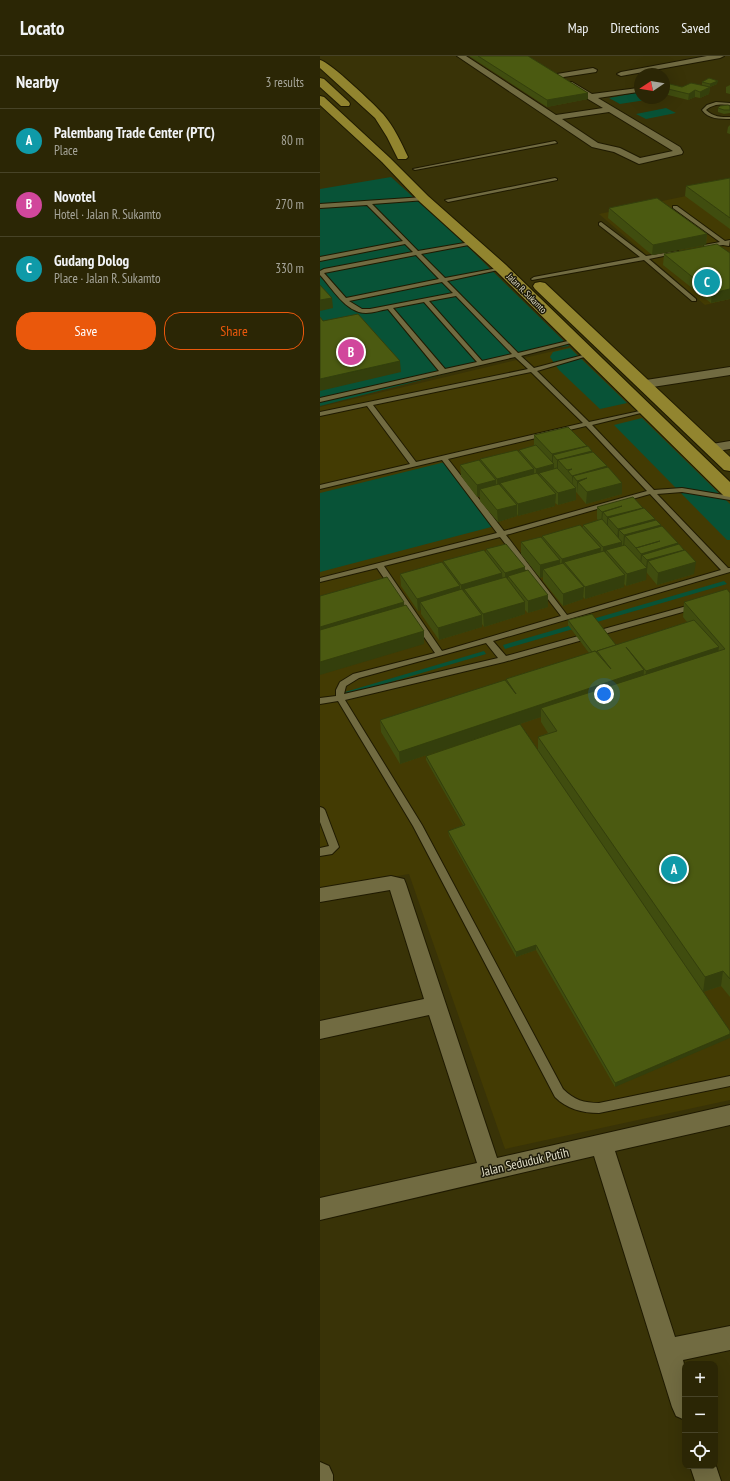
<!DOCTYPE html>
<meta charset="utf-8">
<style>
:root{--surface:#2b2605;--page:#332e0f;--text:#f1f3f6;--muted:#a6a59a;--line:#474327;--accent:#ea580c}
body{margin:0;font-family:"PT Sans Narrow",sans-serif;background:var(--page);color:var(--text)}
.controls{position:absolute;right:12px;bottom:12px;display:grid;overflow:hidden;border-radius:8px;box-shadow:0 4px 16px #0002}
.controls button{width:36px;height:36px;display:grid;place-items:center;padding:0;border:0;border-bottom:1px solid var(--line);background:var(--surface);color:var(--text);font:20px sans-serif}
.compass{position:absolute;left:314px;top:12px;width:36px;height:36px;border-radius:50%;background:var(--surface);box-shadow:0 4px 16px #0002;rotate:258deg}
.you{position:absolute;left:284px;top:638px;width:14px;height:14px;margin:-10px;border:3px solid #fff;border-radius:50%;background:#1a73e8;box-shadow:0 0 0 6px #1a73e833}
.badge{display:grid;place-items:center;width:26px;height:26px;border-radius:50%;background:var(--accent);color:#fff;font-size:13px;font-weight:700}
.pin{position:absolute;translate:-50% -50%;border:2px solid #fff;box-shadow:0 1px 4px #0006}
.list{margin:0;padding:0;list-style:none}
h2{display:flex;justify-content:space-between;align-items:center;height:52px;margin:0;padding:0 16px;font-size:17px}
h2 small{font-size:13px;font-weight:400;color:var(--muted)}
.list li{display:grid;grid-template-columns:26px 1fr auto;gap:12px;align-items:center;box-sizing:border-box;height:64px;padding:0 16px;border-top:1px solid var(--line)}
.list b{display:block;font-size:15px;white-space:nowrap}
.list p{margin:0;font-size:13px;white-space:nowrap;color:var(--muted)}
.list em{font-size:13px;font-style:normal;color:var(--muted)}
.actions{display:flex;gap:8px;padding:12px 16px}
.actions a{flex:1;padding:9px 0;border:1px solid var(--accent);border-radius:16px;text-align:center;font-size:14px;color:var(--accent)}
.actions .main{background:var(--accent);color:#fff}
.icon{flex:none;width:22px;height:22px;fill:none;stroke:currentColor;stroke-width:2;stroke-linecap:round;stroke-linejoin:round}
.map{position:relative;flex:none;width:410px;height:1425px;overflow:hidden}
header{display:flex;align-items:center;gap:24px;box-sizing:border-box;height:56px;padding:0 20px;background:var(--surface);border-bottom:1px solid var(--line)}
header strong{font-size:19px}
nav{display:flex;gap:22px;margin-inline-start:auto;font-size:14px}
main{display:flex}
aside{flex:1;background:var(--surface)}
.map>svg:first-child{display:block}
.built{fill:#433b03}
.green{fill:#085337}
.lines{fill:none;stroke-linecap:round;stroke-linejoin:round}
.lane-casing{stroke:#1f1a00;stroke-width:2}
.street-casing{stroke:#1f1a00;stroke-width:2}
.highway-casing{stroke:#1f1a00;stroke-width:2}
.lane{fill:#716b41;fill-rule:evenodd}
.street{fill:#716b41;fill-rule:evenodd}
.highway{fill:#92852f;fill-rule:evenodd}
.wall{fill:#404d0f;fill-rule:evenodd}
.shaded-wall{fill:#343f0c}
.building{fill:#4b5a11;stroke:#343f0c}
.labels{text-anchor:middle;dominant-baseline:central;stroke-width:3;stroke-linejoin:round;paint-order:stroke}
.far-street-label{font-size:9px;fill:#e1dec7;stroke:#1d1a09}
.near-street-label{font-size:13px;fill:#e1dec7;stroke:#1d1a09}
</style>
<header>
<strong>Locato</strong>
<nav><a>Map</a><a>Directions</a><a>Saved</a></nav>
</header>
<main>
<aside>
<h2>Nearby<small>3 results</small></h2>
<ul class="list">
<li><span class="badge" style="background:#0f9aa8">A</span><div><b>Palembang Trade Center (PTC)</b><p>Place</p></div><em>80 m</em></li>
<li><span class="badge" style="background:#d1479c">B</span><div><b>Novotel</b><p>Hotel · Jalan R. Sukamto</p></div><em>270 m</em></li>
<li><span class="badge" style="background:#0f9aa8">C</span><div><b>Gudang Dolog</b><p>Place · Jalan R. Sukamto</p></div><em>330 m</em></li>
</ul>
<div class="actions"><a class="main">Save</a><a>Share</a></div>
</aside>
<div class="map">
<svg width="410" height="1425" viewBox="0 0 410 1425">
<rect width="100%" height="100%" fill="#393307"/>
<!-- built -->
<g class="built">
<polygon points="410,131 410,243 385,249 279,158"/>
<polygon points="250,291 410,446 410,1044 185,1093 89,818 0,833 0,351"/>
</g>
<!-- green -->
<g class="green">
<polygon points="320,36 320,42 332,43 300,48 289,42"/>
<polygon points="346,52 356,57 326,63 316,58"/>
<polygon points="71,121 145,188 249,290 218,294 0,350 0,133"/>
<polygon points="250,292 307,347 280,353 239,314 230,301 233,296"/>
<polygon points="322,362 410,448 410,484 407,484 294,369"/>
<polygon points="125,406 175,470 0,516 0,437"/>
<polygon points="404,525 407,528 185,593 183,589"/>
<polygon points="164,595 166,598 27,639 25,636"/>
</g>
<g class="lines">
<defs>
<g id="lane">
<path d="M396 46 410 47V49C401 48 393 48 386 54 393 61 401 61 410 61V63C400 63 388 63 382 54L387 49Z"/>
<polygon points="235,85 237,87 95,114 93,113"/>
<polygon points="235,122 237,123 237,124 128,146 125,144"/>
<path d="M104 141 106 142V144L52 148 98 195 156 185 157 186 154 188 101 198 125 222 183 211V213L127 225 198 297 256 283 259 285 201 300 214 312 271 297V299L217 315 269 366 329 353V355L272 369 334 434 362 432 410 440V444L362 436 337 438 408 512H410V516L173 585 186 600 374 548 378 550 377 552 184 606 25 644 102 769 243 1033C254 1044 264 1047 279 1047L410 1020V1030L279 1057C262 1057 247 1053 235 1041L93 770 18 645 0 648V642L16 640V634L20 626 33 618 115 597 57 512 0 526V522L177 477 122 404 0 433V429L90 408 47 350 0 360V356L208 313 195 301 0 346V342L119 315 68 253C61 254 53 257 46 257 26 257 12 232 0 219V215L4 213 93 196 85 188 0 205V201L83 185 47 149 0 152V148ZM96 199 119 223 26 242 4 217ZM122 226 133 237 50 253H42L29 245ZM136 240 192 298 162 305 109 245ZM104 246 157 306 125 313 73 252ZM211 316 263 367 96 406 53 349ZM266 370 327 435 184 475 128 403ZM330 438 401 514 247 559 186 479ZM180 481 241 560 122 595 64 510ZM166 587 178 602 24 638 26 630 39 622Z"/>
<polygon points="353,150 357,150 405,185 410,184 409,190 403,189 384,191 384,189 400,186 353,152"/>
<polygon points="281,166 326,200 358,195 358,197 329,203 376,243 376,245 372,245 324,204 212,224 211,223 214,221 320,201 279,169 279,167"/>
<polygon points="0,751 3,752 5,754 19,791 12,798 0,800 0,792 9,790 0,766"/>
</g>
<g id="street">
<path d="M137 0H146L236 59 283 52 246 30V26H252L272 38 318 32V36L278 42 360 91 363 96 362 98 319 108 294 96 272 91ZM289 56 353 95 320 102 300 92 278 87 242 63Z"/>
<polygon points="387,0 404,0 400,2 301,20 297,18 301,16"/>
<polygon points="273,12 277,14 276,16 237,22 233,20 237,18"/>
<polygon points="410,311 410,319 326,332 322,331 320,328 322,325 326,324"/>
<polygon points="410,385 410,393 391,396 386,395 385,392 386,389"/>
<polygon points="71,820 84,823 86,828 177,1102 410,1049 410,1069 295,1095 355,1281 410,1270 410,1294 363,1304 365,1312 365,1364 356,1360 352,1351 274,1100 0,1164 0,1142 157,1107 109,959 0,983 0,965 104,943 70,834 0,846 0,832"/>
<polygon points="0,1406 9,1410 13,1419 13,1425 0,1425"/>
<polygon points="395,1407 401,1425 375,1425 370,1410 395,1410"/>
</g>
<g id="highway">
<path d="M0 4C10 6 55 49 63 58 74 71 81 86 88 101L86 103H78L67 81 55 62 0 12Z"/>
<polygon points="0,22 4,23 29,46 30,48 29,50 21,50 0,31"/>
<polygon points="0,40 4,41 70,102 108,140 186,209 410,426 410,441 404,440 176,215 100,146 62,106 0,49"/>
<polygon points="220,226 225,227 410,401 410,415 404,414 215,233 213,230 215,227"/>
</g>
</defs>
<!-- lane casing -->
<use href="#lane" class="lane-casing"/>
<!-- street casing -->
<use href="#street" class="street-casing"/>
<!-- highway casing -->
<use href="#highway" class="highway-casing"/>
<!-- lane -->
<use href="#lane" class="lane"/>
<!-- street -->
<use href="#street" class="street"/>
<!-- highway -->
<use href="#highway" class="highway"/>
</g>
<!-- wall -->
<g class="wall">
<polygon points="149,0 208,0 268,37 268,43 227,51"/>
<polygon points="382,26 397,28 390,31 382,29"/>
<polygon points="410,29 410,38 406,37 406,31"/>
<polygon points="344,31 390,31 389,38 380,42 375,41 368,44 344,38"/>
<polygon points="410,50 410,57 404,58 398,56 398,52"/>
<polygon points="410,69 410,78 407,77 408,71"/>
<polygon points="410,122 410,173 365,140 366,130"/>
<polygon points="289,152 387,178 386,189 332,199 288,162"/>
<polygon points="410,197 410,243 391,247 343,209 344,198"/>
<polygon points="214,379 267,390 267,391 287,410 302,438 266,448 257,437 256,436 256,444 238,449 235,447 235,450 198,460 197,458 197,460 178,466 160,445 160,440 157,441 141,420 140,409 160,406 160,403 199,396 199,394 214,390"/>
<polygon points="277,451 323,453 364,494 374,518 337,529 327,517 327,516 326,516 326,524 306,530 304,528 304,531 265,543 263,541 263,543 243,550 223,525 223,521 220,522 201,498 201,486 222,482 222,480 263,471 263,469 278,464 277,463"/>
<polygon points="166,493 205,515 228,551 208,557 205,554 205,558 164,571 162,568 162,571 119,584 101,558 101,554 98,555 81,530 80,518 124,508 123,505 166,497"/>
<path d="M410 537V941L401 930 383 936 295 1031 216 894 196 901 129 780 128 775 143 769 106 704V700L181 674 80 708 61 676 60 664 186 625V623L269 597 248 569V564L296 589 367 566 363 561 364 546ZM221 661V666L228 677 218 681V694L200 668Z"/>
</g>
<!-- shaded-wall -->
<g class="shaded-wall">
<polygon points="398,25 397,28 390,31 390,28"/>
<polygon points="390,31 389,38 380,42 380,36"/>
<polygon points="375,34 375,41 368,44 369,38"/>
<polygon points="268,37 268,43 227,51 227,44"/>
<polygon points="387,178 386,189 332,199 333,189"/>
<polygon points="410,233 410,243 391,247 392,237"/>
<polygon points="12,242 13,252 0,255 0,244"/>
<polygon points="80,305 81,316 0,335 0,323"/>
<polygon points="267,390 266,396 272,395 271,407 238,404 238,415 237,415 237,404 233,399 233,409 234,408 234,420 219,417 219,424 216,425 216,413 232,409 232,398"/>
<polygon points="287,410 286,422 258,426 257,437 257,425 253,420 252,431 252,420"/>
<polygon points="214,413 214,425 180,427 181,434 178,435 177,423"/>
<polygon points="176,424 176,436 160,433 160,440 157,441 157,429"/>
<polygon points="302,427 302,438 266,448 267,436"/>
<polygon points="256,432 256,444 238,449 238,437"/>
<polygon points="236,438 235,450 198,460 198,448"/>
<polygon points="197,449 197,460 178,466 177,454"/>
<polygon points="302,450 323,452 322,464 288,462 288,473 287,473 287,461 283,456 282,467 281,468 282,456"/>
<polygon points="335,463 334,471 341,469 340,481 305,480 304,491 303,491 304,479 299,474 299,485 297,485 298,473"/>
<polygon points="340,485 358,487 357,496 364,494 363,506 328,505 326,524 306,530 307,518 326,512 327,504 322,499 321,510 320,510 321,498 316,492 315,504 316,492"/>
<polygon points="302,486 302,498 286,494 285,502 283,503 283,491"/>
<polygon points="281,492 280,504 244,506 244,514 241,515 242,503"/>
<polygon points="240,504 240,516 223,513 223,521 220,522 220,509"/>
<polygon points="376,506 374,518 337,529 338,517"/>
<polygon points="205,511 205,523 188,520 188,528 185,529 185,517"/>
<polygon points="182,517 183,530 144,533 145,541 142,542 141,529"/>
<polygon points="305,519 304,531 265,543 265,531"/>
<polygon points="140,530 140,542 100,546 101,554 98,555 97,543"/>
<polygon points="264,531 263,543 243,550 243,538"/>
<polygon points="228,539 228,551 208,557 208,545"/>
<polygon points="84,546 85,558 0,583 0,571"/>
<polygon points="205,546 205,558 164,571 163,558"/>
<polygon points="162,559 162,571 119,584 118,572"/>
<polygon points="104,575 104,588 0,619 0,606"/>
<polygon points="399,591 397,603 325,627 326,615"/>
<polygon points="324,614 323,626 221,652 221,661 80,708 79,696"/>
<polygon points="216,889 216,894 196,901 196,896"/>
<polygon points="403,915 401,930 383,936 385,921"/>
<polygon points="410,978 410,982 295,1031 295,1027"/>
</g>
<!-- building -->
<g class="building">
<polygon points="158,0 208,0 268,37 227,44"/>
<polygon points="389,22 398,25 390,28 382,26"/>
<polygon points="371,27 390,31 380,36 375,34 369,38 344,32 350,28 362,31"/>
<polygon points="408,49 410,50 410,54 404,54 398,52 400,50"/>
<polygon points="410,122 410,162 366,130"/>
<polygon points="337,142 387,178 333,189 289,152"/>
<polygon points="397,188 410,197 410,233 392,237 344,198"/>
<polygon points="0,229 12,242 0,244"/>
<polygon points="38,258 80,305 0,323 0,261 3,265"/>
<polygon points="248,371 267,390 232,398 214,379"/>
<polygon points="216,389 234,408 216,413 199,394"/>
<polygon points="268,390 272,395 237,404 233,399"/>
<polygon points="197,394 214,413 177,423 160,403"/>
<polygon points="273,396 287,410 252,420 248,415 252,413 247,414 238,404"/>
<polygon points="159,404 176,424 157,429 140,409"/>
<polygon points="288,411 302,427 267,436 258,426 267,422 257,425 253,420"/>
<polygon points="237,412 256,432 238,437 219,417"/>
<polygon points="217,417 236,438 198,448 180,427"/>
<polygon points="179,428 197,449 177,454 160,433"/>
<polygon points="313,441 323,452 287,461 283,456 302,450 282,456 277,451"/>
<polygon points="324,452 335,463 298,473 288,462"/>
<polygon points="282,463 302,486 283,491 263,469"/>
<polygon points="336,464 341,469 304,479 299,474"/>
<polygon points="260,469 281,492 242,503 222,480"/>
<polygon points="342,470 358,487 321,498 316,492 340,485 316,492 305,480"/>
<polygon points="221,481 240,504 220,509 201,486"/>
<polygon points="186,488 205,511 185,517 166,493"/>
<polygon points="359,488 364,494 327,504 322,499"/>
<polygon points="305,489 327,512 307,518 286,494"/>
<polygon points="164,494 182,517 141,529 123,505"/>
<polygon points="365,494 376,506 338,517 328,505"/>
<polygon points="284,495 305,519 265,531 244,506"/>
<polygon points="122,506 140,530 97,543 80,518"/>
<polygon points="243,507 264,531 243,538 223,513"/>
<polygon points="208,514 228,539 208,545 188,520"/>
<polygon points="67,521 84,546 0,571 0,540"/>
<polygon points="186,521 205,546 163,558 144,533"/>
<polygon points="142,533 162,559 118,572 100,546"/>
<polygon points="407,533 410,537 410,923 403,915 385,921 218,681 237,675 221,652 405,593 364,546"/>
<polygon points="86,549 104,575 0,606 0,574"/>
<polygon points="272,558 296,589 277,595 277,596 275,595 272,596 248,564"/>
<polygon points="374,564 399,591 326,615 306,591 324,614 79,696 60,664 185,624 196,638 186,623 275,595 291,613 277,595"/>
<polygon points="200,668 410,975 410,978 295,1027 216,889 196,896 128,775 145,769 106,700"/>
</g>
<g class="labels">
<!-- far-street labels -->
<g class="far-street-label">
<text transform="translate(207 237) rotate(45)">Jalan R. Sukamto</text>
</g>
<!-- near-street labels -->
<g class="near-street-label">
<text transform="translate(205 1106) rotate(-13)">Jalan Seduduk Putih</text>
</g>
</g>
</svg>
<div class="controls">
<button>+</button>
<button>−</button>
<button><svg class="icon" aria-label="locate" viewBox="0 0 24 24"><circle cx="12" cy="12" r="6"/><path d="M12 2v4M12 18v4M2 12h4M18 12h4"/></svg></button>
</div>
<svg class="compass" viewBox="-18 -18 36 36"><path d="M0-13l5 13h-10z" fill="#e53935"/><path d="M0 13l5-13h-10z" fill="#a6a59a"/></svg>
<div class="you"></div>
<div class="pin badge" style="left:354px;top:813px;background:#0f9aa8">A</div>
<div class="pin badge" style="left:31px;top:296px;background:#d1479c">B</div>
<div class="pin badge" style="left:387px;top:226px;background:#0f9aa8">C</div>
</div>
</main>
